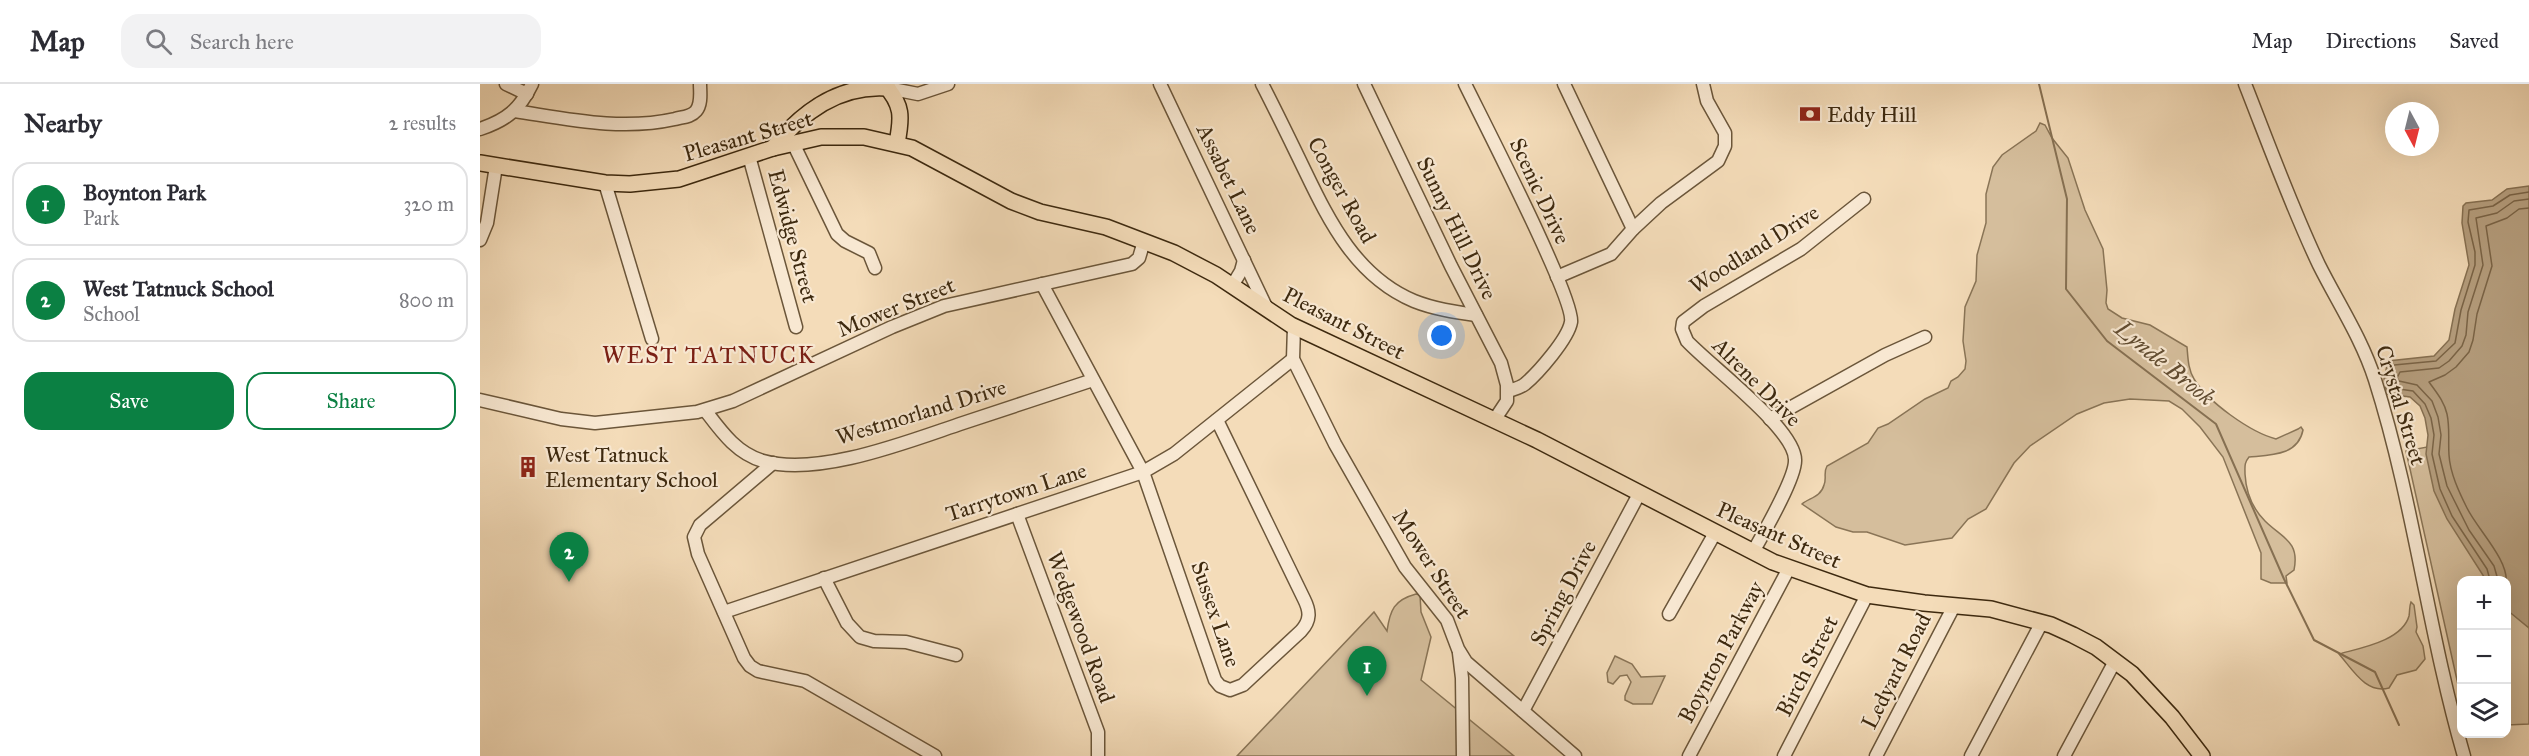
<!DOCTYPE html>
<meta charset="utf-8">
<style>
:root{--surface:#fff;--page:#f2f2f3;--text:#2b2b33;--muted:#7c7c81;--line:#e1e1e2;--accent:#0b8043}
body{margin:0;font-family:"IM FELL Great Primer",serif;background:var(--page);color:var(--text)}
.controls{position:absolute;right:18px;bottom:18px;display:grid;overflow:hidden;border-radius:12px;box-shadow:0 6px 24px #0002}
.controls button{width:54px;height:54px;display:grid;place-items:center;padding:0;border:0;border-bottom:2px solid var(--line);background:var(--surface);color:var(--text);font:30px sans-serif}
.compass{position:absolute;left:1905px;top:18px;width:54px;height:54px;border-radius:50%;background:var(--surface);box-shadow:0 6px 24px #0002;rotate:173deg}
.you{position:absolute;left:962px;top:252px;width:21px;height:21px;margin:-15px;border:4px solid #fff;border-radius:50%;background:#1a73e8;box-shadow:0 0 0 9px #1a73e833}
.badge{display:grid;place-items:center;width:39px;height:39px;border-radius:50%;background:var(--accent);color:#fff;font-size:20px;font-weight:700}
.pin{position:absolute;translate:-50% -50px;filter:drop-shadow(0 2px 3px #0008)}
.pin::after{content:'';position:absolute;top:32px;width:21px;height:18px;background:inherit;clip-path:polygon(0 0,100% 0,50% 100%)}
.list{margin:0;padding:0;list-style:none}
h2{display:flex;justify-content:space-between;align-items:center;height:78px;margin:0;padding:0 24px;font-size:26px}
h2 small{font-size:20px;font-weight:400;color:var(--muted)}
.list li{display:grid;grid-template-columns:39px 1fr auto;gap:18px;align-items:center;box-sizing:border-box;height:84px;margin:0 12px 12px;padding:0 12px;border:2px solid var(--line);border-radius:18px}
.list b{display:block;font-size:22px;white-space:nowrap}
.list p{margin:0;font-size:20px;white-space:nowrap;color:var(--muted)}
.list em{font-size:20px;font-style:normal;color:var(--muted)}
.actions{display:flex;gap:12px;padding:18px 24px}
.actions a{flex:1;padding:14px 0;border:2px solid var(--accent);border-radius:18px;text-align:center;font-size:21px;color:var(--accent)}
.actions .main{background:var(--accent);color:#fff}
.icon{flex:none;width:33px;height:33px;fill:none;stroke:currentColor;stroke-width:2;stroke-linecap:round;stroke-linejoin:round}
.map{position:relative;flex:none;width:2049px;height:672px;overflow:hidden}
header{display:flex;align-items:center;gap:36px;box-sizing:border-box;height:84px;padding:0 30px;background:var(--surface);border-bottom:2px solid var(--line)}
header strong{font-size:28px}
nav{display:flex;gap:33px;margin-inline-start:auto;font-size:21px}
.search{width:420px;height:54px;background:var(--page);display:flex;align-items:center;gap:15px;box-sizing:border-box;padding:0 21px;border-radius:18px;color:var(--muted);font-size:22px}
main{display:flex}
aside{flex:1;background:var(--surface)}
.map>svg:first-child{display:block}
.green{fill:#d5be9c;stroke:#897456;stroke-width:1.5}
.water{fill:#b69f7f;stroke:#867052;stroke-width:1.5}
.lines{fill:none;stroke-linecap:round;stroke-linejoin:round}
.shore{stroke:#7a6447;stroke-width:1.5}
.stream{stroke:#867052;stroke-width:2}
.minor-casing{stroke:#6b563a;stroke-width:15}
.major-casing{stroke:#3d290f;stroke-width:18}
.minor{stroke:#f8e8d2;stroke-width:12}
.major{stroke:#f4dcb9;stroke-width:15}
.labels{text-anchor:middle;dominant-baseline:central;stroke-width:4.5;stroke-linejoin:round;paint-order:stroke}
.poi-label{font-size:22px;fill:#3d290f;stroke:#f8e8d2;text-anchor:start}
.street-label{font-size:22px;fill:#3d290f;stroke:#f8e8d2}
.neighbourhood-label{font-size:24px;letter-spacing:1.5px;fill:#7a1f14;stroke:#f8e8d2}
.water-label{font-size:24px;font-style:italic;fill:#614c31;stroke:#f8e8d2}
</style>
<header>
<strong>Map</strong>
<div class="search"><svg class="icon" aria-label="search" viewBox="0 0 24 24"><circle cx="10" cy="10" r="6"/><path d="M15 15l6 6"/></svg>Search here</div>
<nav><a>Map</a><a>Directions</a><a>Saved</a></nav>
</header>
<main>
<aside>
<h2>Nearby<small>2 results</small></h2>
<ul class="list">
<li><span class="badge">1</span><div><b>Boynton Park</b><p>Park</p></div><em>320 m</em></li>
<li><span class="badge">2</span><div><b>West Tatnuck School</b><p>School</p></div><em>800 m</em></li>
</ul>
<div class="actions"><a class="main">Save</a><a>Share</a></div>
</aside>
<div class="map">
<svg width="2049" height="672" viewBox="0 0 2049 672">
<rect width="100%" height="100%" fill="#f4dcb9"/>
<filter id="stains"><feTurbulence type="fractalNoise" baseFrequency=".00333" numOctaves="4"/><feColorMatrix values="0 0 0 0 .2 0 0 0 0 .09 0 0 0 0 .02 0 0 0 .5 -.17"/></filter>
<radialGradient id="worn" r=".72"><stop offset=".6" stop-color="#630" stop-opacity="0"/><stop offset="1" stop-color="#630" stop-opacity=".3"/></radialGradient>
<!-- green -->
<g class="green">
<path d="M1560 39 1565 41 1572 54 1588 74 1605 126 1623 165 1627 206 1626 219 1628 225 1642 234 1670 241 1707 263C1708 274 1708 285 1714 295 1728 318 1770 348 1796 355L1818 345 1821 343 1823 346C1818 372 1790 371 1769 373 1764 379 1765 383 1765 390 1766 409 1772 424 1785 437 1802 454 1820 457 1814 486L1806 492 1807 499H1791L1781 495V469L1743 373 1720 343 1702 325 1689 317 1650 315 1624 319 1597 330 1550 362 1534 379 1506 425 1488 435 1472 454 1425 461 1387 448H1373L1356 443 1322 420C1329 414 1341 413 1344 401 1347 394 1343 389 1347 382L1388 359 1398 344 1408 340 1445 315 1468 304 1471 297 1478 293 1485 285 1486 277 1483 257 1485 223 1496 197 1497 171 1506 139V110L1513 83 1522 71 1556 47Z"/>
<polygon points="1947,363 2009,496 1982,496 1981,614 1926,367"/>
<path d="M936 510 940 511 941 528 951 553 941 596 1034 672H757L894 528 907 547C910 526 914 516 936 510Z"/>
<path d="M1931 518 1934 521 1937 543 1936 548 1943 562 1945 575 1936 586 1917 591 1909 604C1886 610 1873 586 1859 570 1880 564 1922 557 1929 532 1930 527 1929 523 1931 518Z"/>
<polygon points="2026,518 2049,529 2049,640 2027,641"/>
<polygon points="1135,572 1152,580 1161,593 1185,592 1172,620 1153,620 1145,616 1145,612 1151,598 1147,591 1140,592 1133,600 1128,598 1127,589"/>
</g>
<!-- water -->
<polygon class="water" points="2049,102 2049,544 2027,526 2026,496 2006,496 1967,435 1954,407 1946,370 1948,351 1945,334 1940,322 1930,313 1907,310 1904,295 1908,277 1954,272 1969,256 1975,225 1989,181 1982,139 1983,122 1986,119 2012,116 2027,105"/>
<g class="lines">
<!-- shore -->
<g class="shore">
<polyline points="2010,496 2007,485 1972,432 1960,405 1952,370 1954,351 1951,334 1945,320 1933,307 1912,304 1911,285 1914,281 1956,277 1975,259 1981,226 1995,181 1995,168 1988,138 1989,126 2013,122 2030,111 2049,108"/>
<polyline points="2018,496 2014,482 1989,446 1967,402 1959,370 1961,351 1958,333 1952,317 1937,301 1919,297 1917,294 1920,288 1959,284 1969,277 1982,262 1986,251 1988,228 2003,181 1996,134 2017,129 2034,117 2049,115"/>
<path d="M2026 500C2030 477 1997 445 1987 424 1979 408 1970 389 1969 371 1968 357 1970 344 1967 330 1964 317 1956 308 1949 298L1965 291 1976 283 1989 268 1993 256 1997 230 2012 182 2006 142 2027 134 2039 125 2049 124"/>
</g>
<!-- stream -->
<polyline class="stream" points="1559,0 1587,115 1586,205 1627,257 1736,340 1804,495 1834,556 1895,588 1919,641"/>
<defs>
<g id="minor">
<polyline points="26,0 47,10"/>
<polyline points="680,0 787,225"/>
<path d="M782 0C797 29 811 58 825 87 850 139 877 193 934 217 954 225 975 228 996 231"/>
<polyline points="884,0 971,182 1021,279 1027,301 1027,317 1015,335"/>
<path d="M985 0C1001 33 1095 215 1091 238 1088 255 1058 289 1045 300 1040 304 1034 305 1028 307"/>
<polyline points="1084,0 1153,145"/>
<path d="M1765 0C1789 61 1811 122 1839 181 1858 219 1882 255 1895 296 1934 419 1948 548 1984 672"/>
<polyline points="408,4 438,10 468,0"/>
<path d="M35 27C88 35 141 47 195 35 202 33 211 33 216 27 222 20 220 8 220 0"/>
<path d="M0 45C27 36 40 25 52 0"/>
<polyline points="313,59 357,150 365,157 389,169 395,184"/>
<polyline points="269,72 316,243"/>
<polyline points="125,99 172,255"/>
<polyline points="0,156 7,139 16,82"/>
<polyline points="1077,193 1131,170 1153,145 1181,119 1238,77 1245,62 1245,49 1227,17 1223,0"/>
<path d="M562 200 663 388 735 596 740 602 750 606 763 601 821 547C831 536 830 527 824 515L737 336"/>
<polyline points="752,202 761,187 764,176"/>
<polyline points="814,243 813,275 855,360 925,483 967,536 978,565 986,578 1095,672"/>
<polyline points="0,316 81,335 115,339 217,328 253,317 412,243 464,222 652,180 659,174 664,157"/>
<path d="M225 326C241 347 256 369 283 377 339 393 429 357 483 339 526 325 570 310 613 296"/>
<polyline points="1290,335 1405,271 1445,253"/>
<polyline points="293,379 220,441 214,453 218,470 264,574 270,582 278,587 325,597 455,672"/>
<polyline points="537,430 618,648 618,672"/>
<path d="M1273 468C1283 450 1315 395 1315 377 1317 346 1230 282 1207 257L1202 245 1203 238 1224 222 1321 165 1384 115"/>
<polyline points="344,494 367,539 380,553 394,557 426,558 476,571"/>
<polyline points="244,528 663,388 694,370 813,275"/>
<polyline points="1189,530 1235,449"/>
<polyline points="979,569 982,594 983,672"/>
<polyline points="1043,627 1159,410"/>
<polyline points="1209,672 1309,484"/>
<polyline points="1304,672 1387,511"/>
<polyline points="1396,672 1474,522"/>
<polyline points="1491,672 1562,538"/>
<polyline points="1584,672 1635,577"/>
</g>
<g id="major">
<path d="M404 0C423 21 422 33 417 59"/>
<path d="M293 64C321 29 358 0 408 4"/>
<polyline points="0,79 125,99 150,100 199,95 293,64 341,53 384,53 432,64 531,117 560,128 626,143 694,169 736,191 811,241 1057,356 1293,478 1387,511 1444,519 1511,525 1571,541 1593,551 1616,563 1652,590 1692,633 1722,672"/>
</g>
</defs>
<!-- minor casing -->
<use href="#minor" class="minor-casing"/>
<!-- major casing -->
<use href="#major" class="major-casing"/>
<!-- minor -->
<use href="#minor" class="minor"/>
<!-- major -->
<use href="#major" class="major"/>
</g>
<!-- icons -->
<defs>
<symbol id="bank-bare" viewBox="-9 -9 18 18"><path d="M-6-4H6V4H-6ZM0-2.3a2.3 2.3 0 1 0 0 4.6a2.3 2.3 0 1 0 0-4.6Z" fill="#8f2418" stroke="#f8e8d2" stroke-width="2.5" paint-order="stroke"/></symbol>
<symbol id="building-bare" viewBox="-9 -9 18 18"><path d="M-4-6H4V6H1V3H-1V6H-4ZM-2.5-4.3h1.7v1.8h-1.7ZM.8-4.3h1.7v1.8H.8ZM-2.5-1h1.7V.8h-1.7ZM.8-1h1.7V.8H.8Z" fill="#8f2418" stroke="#f8e8d2" stroke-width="2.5" paint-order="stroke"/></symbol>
</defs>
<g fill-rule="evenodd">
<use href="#bank-bare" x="1315" y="15" width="30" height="30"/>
<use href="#building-bare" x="33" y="368" width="30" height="30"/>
</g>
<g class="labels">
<!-- poi labels -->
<g class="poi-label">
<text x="1347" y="30">Eddy Hill</text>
<text x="65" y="370">West Tatnuck<tspan x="65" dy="25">Elementary School</tspan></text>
</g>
<!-- street labels -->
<g class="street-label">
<text transform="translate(268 52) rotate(-16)">Pleasant Street</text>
<text transform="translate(749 95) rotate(64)">Assabet Lane</text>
<text transform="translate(862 106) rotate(61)">Conger Road</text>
<text transform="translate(1060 107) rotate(65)">Scenic Drive</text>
<text transform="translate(977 144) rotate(64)">Sunny Hill Drive</text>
<text transform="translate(313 152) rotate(75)">Edwidge Street</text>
<text transform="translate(1274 165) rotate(-32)">Woodland Drive</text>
<text transform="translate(416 223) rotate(-22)">Mower Street</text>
<text transform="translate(864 239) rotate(27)">Pleasant Street</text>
<text transform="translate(1277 298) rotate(45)">Alrene Drive</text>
<text transform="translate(1921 321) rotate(73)">Crystal Street</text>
<text transform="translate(441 328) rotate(-17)">Westmorland Drive</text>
<text transform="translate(536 408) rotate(-18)">Tarrytown Lane</text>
<text transform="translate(1299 451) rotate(24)">Pleasant Street</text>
<text transform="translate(952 480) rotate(57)">Mower Street</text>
<text transform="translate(1083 509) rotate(-62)">Spring Drive</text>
<text transform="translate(736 530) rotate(71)">Sussex Lane</text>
<text transform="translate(601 543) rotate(70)">Wedgewood Road</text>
<text transform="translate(1241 568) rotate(-62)">Boynton Parkway</text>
<text transform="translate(1327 582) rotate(-63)">Birch Street</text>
<text transform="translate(1416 587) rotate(-63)">Ledyard Road</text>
</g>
<!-- neighbourhood labels -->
<g class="neighbourhood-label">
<text x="229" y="271">WEST TATNUCK</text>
</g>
<!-- water labels -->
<g class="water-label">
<text transform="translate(1685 279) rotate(39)">Lynde Brook</text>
</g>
</g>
<rect width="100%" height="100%" filter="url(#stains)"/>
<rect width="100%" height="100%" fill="url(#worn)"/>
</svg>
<div class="controls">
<button>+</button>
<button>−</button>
<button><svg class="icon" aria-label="layers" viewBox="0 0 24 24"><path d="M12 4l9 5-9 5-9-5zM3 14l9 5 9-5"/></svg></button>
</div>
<svg class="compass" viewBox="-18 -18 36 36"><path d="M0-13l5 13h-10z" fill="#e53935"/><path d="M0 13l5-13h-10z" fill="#7c7c81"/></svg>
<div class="you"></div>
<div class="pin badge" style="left:887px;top:612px">1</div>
<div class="pin badge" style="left:89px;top:498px">2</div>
</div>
</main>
